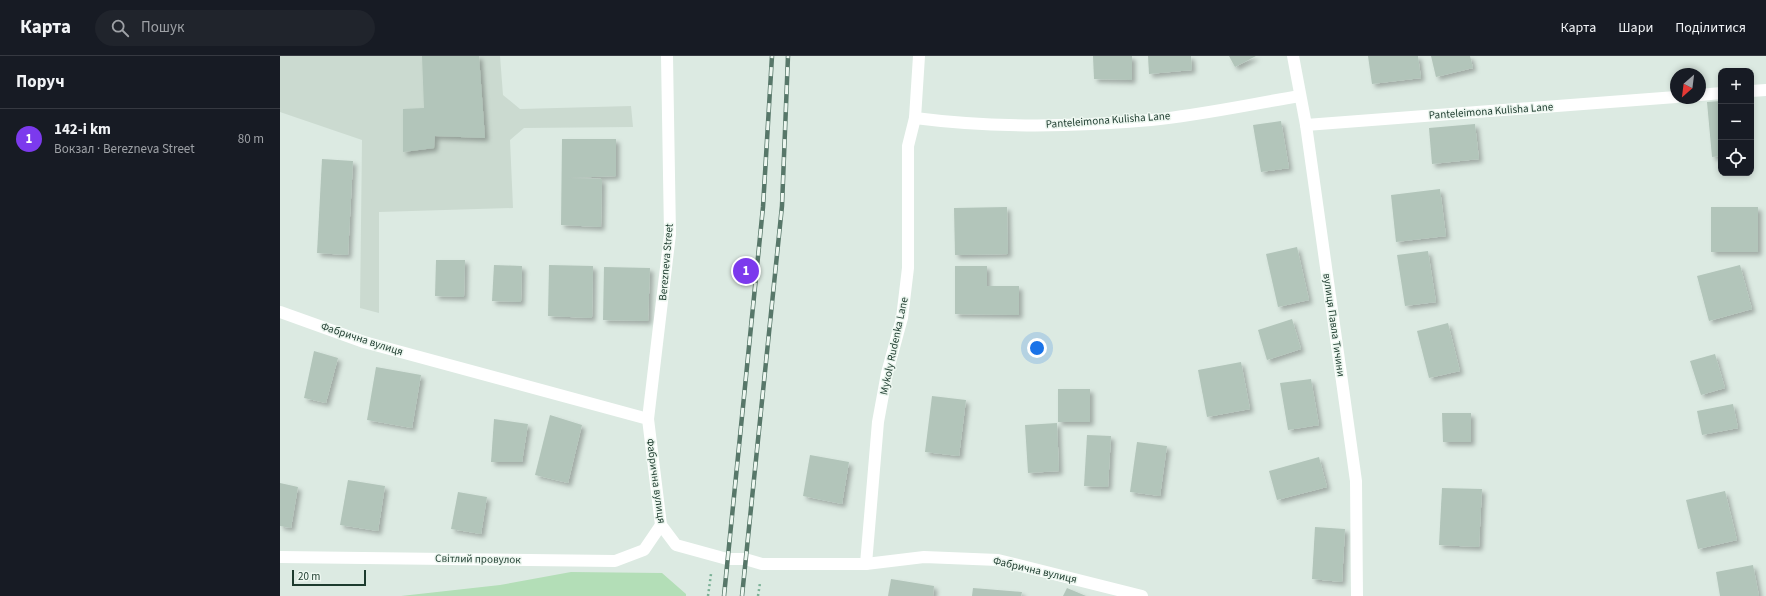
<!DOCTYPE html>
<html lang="uk">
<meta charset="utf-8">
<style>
:root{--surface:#171b24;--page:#20242c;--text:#f1f3f6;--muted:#9ea1a6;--line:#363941;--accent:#7c3aed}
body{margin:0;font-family:"Source Sans 3",sans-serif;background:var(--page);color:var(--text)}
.controls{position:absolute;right:12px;top:12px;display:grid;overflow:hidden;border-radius:8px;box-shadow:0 2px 6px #0003}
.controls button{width:36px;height:36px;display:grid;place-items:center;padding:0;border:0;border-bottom:1px solid var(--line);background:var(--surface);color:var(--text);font:20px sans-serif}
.compass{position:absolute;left:1390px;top:12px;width:36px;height:36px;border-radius:50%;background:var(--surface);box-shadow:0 2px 6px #0003;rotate:208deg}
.scale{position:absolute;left:12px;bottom:10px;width:74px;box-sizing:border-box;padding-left:4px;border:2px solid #1d3b2e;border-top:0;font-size:11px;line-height:14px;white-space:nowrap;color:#1d3b2e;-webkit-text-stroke:3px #edf7f0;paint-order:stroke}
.you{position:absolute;left:757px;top:292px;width:14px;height:14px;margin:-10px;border:3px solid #fff;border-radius:50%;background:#1a73e8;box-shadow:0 0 0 6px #1a73e833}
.badge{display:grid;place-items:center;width:26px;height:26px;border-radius:50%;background:var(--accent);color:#fff;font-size:13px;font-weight:700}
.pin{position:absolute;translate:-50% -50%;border:2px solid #fff;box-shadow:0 1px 4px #0006}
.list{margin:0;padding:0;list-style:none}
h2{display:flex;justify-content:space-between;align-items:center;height:52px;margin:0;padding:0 16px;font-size:17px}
h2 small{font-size:13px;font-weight:400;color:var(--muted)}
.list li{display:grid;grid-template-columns:26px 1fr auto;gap:12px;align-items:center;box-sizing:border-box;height:60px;padding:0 16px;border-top:1px solid var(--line)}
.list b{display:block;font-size:15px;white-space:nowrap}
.list p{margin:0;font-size:13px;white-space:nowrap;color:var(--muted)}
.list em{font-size:13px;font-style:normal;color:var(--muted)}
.icon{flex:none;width:22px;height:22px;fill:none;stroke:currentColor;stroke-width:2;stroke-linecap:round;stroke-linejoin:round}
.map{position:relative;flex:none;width:1486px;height:540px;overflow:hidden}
header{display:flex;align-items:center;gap:24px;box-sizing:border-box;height:56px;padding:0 20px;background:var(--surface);border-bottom:1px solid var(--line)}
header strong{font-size:19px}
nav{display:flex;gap:22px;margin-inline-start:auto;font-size:14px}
.search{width:280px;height:36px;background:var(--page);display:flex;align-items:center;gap:10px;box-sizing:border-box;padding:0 14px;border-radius:22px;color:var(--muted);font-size:15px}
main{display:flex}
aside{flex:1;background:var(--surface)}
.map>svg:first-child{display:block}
.built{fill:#cbdad0}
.green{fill:#b3deb7}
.building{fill:#b2c5ba;filter:url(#shadow)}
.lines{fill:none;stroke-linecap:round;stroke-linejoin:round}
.path{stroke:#7ab196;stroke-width:2.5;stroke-dasharray:2 3;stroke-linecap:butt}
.street{stroke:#fff;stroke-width:12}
.rail-casing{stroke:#577769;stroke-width:4.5}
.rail{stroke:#edf7f0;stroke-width:3;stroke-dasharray:9;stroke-linecap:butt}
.labels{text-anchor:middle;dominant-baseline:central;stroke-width:3;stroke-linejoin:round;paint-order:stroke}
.street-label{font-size:11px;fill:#1d3b2e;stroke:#edf7f0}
</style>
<header>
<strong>Карта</strong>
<div class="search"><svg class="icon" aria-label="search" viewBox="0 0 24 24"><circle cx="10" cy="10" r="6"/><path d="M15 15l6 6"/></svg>Пошук</div>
<nav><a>Карта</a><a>Шари</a><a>Поділитися</a></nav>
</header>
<main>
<aside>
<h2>Поруч<small></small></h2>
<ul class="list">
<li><span class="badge">1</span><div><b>142-i km</b><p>Вокзал · Berezneva Street</p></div><em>80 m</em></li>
</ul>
</aside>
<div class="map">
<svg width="1486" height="540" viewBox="0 0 1486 540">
<defs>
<filter id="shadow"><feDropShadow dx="3.5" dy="3.5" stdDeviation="2" flood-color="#0004"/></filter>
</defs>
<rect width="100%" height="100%" fill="#dceae2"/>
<!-- built -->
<polygon class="built" points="0,0 220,0 223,39 240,53 351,50 353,71 244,72 230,84 233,152 99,156 99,257 80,252 82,84 0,56"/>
<!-- green -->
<polygon class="green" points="291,516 382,517 406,538 406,540 121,540 220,529"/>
<!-- building -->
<g class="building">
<polygon points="142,0 199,0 205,82 155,80 154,92 123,96 123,53 144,52"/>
<polygon points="813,0 852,0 852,24 814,23"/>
<polygon points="868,0 911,0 912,14 869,18"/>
<polygon points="949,0 976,0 955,11"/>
<polygon points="1088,0 1138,0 1141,22 1092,28"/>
<polygon points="1151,0 1190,0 1193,12 1156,21"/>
<polygon points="1441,45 1441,100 1432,101 1427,46"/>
<polygon points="1001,65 1009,112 981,116 973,69"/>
<polygon points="1195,68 1199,103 1152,108 1149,72"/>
<polygon points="282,83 336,83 336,120 288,122 322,123 321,171 281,169"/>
<polygon points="42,103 73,105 68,199 37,197"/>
<polygon points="1160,133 1166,180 1116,186 1111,139"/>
<polygon points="727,151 728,198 675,199 674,152"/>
<rect x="1431" y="151" width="47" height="45"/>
<polygon points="1017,191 1029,244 998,251 986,198"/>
<polygon points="1148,195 1156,246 1125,250 1117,199"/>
<polygon points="156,204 185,204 184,241 155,240"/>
<polygon points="214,209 242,210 241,246 212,245"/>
<polygon points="269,209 313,210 312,262 268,260"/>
<polygon points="1460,209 1472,253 1429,265 1417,220"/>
<polygon points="675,210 707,210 707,230 739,230 739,259 675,258"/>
<polygon points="324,211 370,212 368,265 323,264"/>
<polygon points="1012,263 1021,293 987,304 978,274"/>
<polygon points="1168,267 1180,315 1149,322 1137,275"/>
<polygon points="34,295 58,302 46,347 24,342"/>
<polygon points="1435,298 1445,332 1421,339 1410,305"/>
<polygon points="961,306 970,353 927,361 918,314"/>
<polygon points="96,311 141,319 132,372 87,364"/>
<polygon points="1031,323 1039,369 1008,374 1000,327"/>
<rect x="778" y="333" width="32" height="33"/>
<polygon points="652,340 686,344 679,400 645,396"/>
<polygon points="1453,348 1458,372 1422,379 1417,355"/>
<polygon points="1162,357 1191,357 1191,386 1163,386"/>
<polygon points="270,359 302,369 288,427 255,419"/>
<polygon points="214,363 248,368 242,406 211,406"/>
<polygon points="777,367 779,415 748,417 745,369"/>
<polygon points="807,379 831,380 828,431 804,430"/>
<polygon points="857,386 887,390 880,440 850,436"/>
<polygon points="530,399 569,406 562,448 523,440"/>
<polygon points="1039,401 1047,431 997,444 989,415"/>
<polygon points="68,424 105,430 98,475 60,469"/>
<polygon points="0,427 18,431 11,472 0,470"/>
<polygon points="1162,432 1202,433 1199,491 1159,489"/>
<polygon points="1445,435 1457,484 1418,493 1406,444"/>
<polygon points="178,436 207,441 201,478 171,473"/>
<polygon points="1035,471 1065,473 1062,526 1032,523"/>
<polygon points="1473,509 1479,540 1440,540 1436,516"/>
<polygon points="611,523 654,530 653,540 608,540"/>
<polygon points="693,532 742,536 741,540 692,540"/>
<polygon points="787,532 806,540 783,540"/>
</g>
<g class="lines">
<!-- path -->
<g class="path">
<polyline points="428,540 431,518"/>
<polyline points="478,540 480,527"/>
</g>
<!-- street -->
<g class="street">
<polyline points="1013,0 1026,69 1076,425 1077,540"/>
<polyline points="1471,35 1486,34"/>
<polyline points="1420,39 1441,37"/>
<path d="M635 62C712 72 793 71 871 64 921 59 971 48 1020 40"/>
<polyline points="1026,69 1396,41"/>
<polyline points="0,256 84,286 368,363 381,469 396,489 447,503 465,503 482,508 586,508 644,501 718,504 862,540"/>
<polyline points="368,363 390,178 387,0"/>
<polyline points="0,501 335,505 364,494 381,469"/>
<polyline points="586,508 598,366 607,317 622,262 628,212 628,90 635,62 639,0"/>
</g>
<defs>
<g id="rail">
<polyline points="444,540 483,151 492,0"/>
<polyline points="462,540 502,150 508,0"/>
</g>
</defs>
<!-- rail casing -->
<use href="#rail" class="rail-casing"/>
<!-- rail -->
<use href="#rail" class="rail"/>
</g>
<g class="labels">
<!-- street labels -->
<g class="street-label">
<text transform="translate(1211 55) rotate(-4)">Panteleimona Kulisha Lane</text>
<text transform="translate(828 64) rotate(-4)">Panteleimona Kulisha Lane</text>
<text transform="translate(386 206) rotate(-85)">Berezneva Street</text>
<text transform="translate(1054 269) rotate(82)">вулиця Павла Тичини</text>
<text transform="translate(82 283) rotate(18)">Фабрична вулиця</text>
<text transform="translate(614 290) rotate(-78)">Mykoly Rudenka Lane</text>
<text transform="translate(376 425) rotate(82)">Фабрична вулиця</text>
<text transform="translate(198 503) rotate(1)">Світлий провулок</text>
<text transform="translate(755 514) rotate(13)">Фабрична вулиця</text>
</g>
</g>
</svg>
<div class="controls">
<button>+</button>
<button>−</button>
<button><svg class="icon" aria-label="locate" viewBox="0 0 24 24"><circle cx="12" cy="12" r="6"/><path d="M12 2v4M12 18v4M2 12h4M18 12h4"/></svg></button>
</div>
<svg class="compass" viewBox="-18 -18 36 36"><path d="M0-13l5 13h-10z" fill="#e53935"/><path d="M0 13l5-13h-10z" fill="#9ea1a6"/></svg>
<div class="scale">20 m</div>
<div class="you"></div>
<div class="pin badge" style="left:466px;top:215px">1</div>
</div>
</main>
